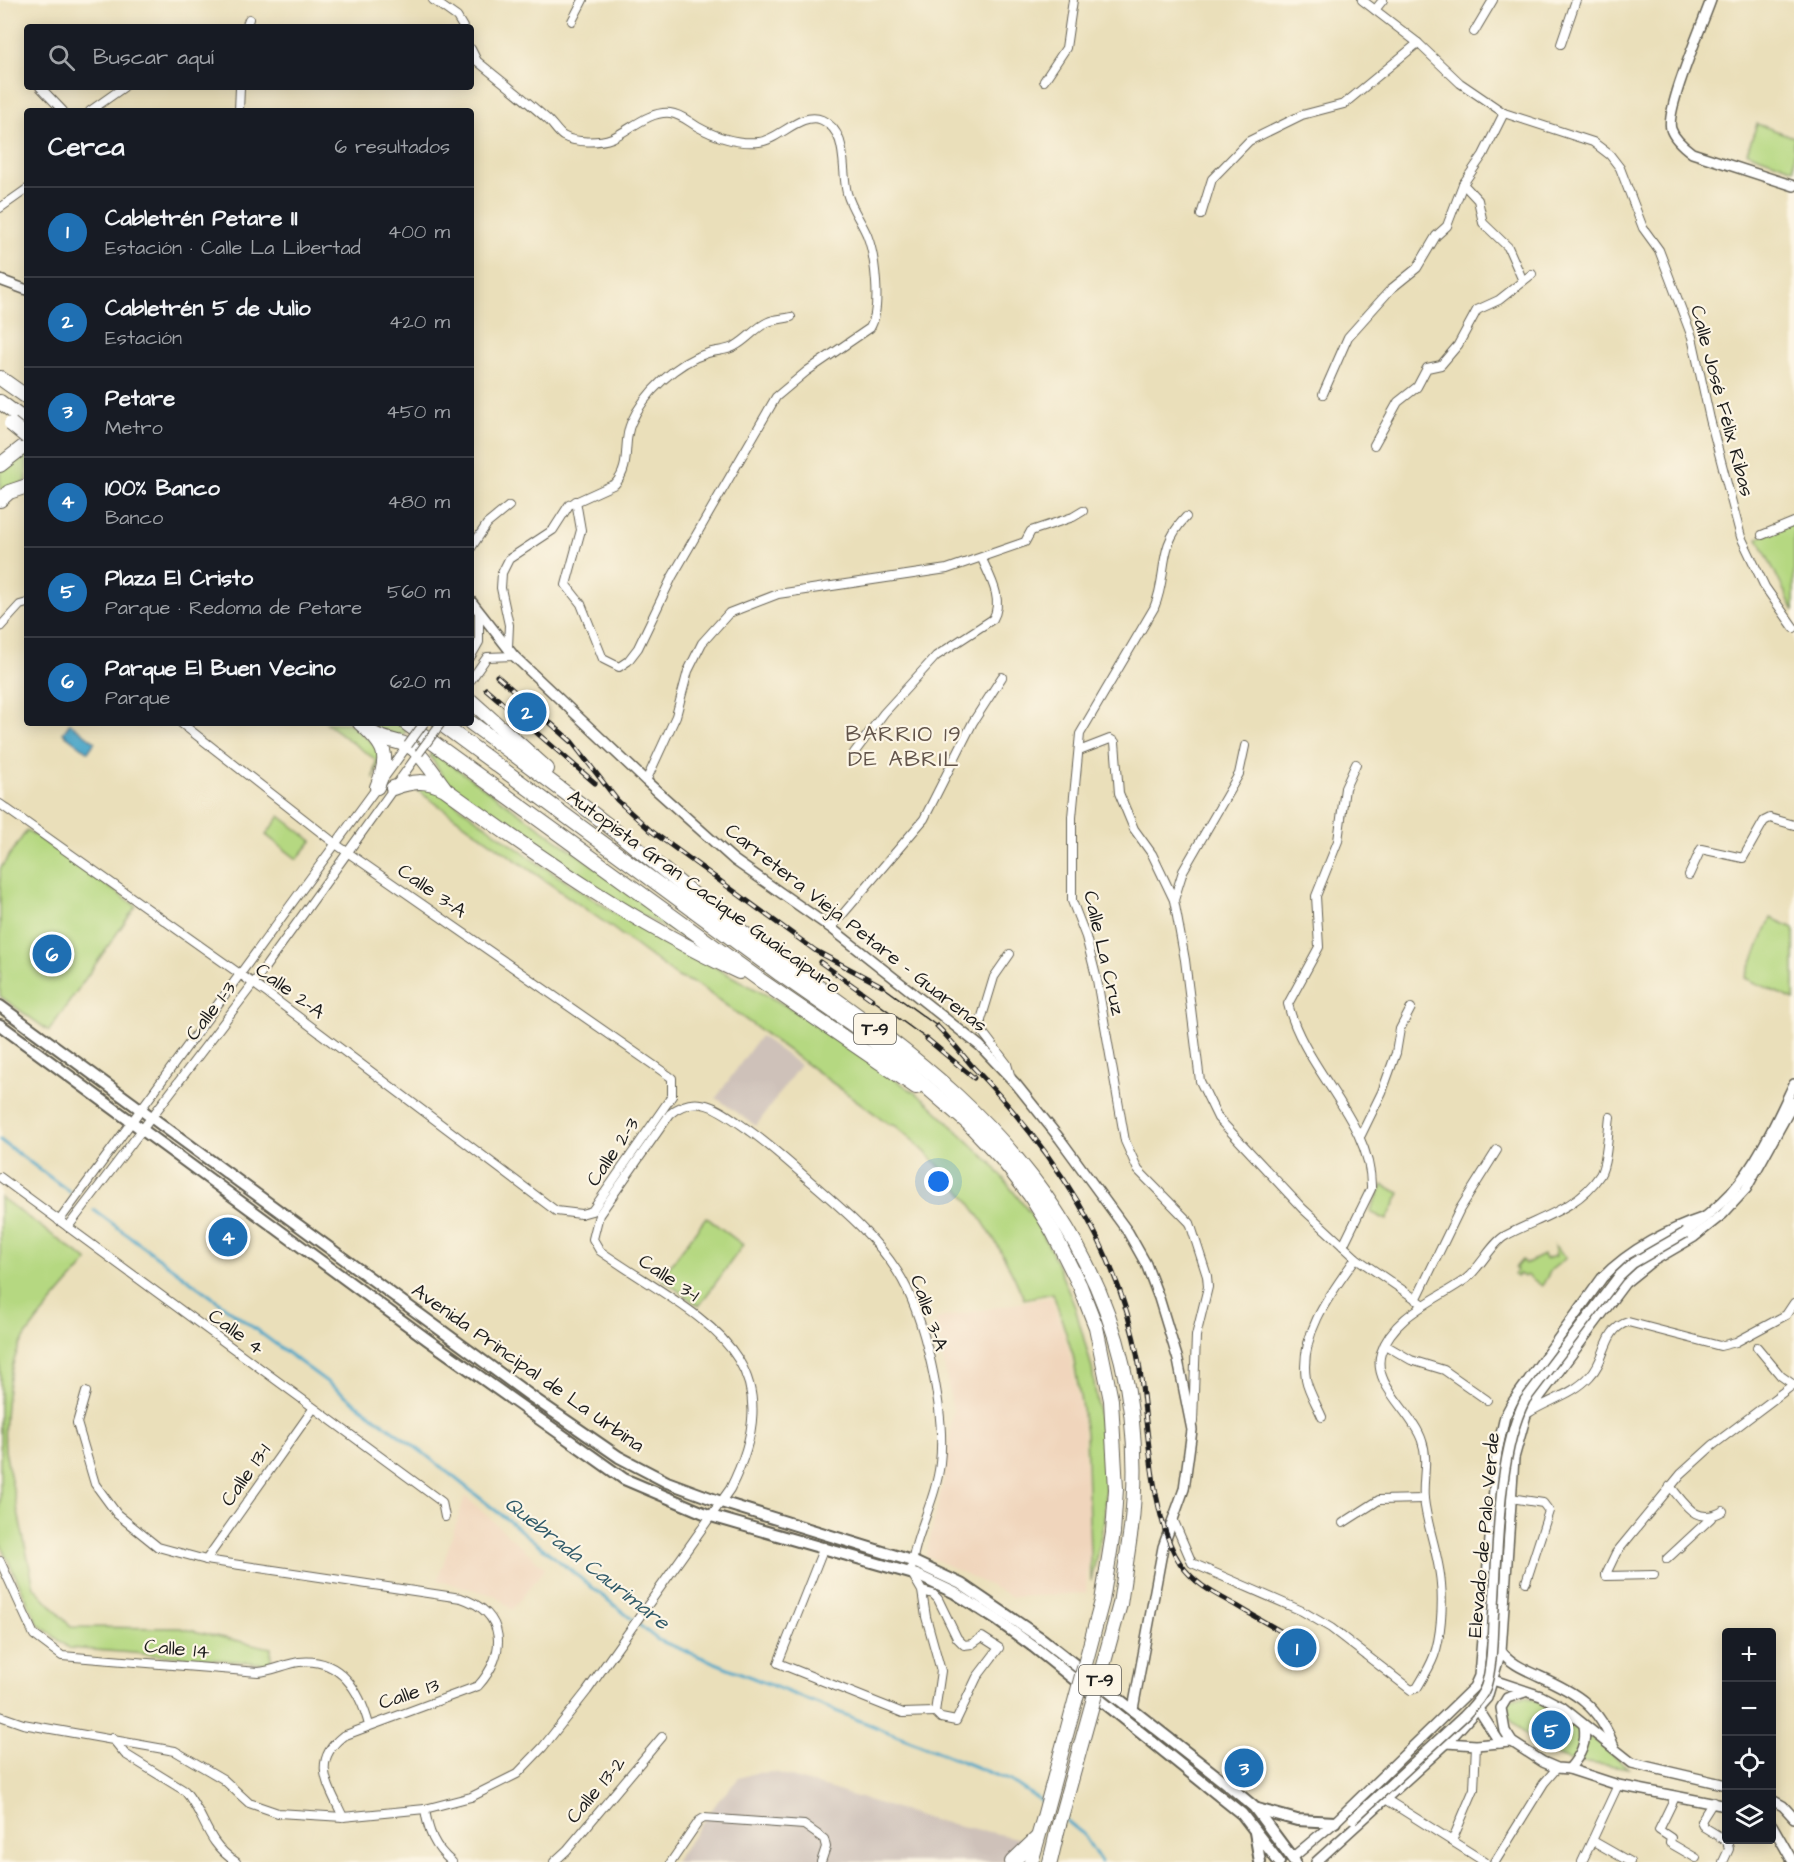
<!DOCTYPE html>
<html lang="es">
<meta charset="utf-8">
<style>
:root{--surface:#171b24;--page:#242831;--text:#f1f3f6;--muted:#9ea1a6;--line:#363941;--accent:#1f6fb2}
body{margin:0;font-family:"Architects Daughter",sans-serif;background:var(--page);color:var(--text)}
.controls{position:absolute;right:18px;bottom:18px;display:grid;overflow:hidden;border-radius:6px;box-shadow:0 3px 15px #0003}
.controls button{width:54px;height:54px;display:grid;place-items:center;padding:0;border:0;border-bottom:2px solid var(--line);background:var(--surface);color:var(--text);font:30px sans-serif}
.you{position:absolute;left:939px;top:1182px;width:21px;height:21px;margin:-15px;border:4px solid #fff;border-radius:50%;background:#1a73e8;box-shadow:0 0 0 9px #1a73e833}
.badge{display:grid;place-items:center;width:39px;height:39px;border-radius:50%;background:var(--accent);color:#fff;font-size:20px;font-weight:700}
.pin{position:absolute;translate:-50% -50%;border:3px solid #fff;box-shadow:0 2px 6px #0006}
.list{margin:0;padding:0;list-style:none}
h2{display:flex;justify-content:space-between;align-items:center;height:78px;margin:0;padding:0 24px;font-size:26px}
h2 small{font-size:20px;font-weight:400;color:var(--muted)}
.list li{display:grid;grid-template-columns:39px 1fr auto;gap:18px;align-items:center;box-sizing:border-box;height:90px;padding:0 24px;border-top:2px solid var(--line)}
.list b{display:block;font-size:22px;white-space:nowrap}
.list p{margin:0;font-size:20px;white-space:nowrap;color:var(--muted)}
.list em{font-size:20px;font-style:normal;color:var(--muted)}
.icon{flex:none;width:33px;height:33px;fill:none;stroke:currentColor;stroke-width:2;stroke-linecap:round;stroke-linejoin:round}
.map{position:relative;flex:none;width:1794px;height:1862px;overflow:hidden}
.search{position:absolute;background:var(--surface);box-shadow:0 3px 15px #0003;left:24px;top:24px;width:450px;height:66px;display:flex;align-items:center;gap:15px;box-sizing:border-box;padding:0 21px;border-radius:6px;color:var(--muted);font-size:22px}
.panel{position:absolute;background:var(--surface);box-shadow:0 3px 15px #0003;left:24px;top:108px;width:450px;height:618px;border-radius:6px}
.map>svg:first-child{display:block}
.built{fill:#f0d5bc}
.industrial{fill:#cec1b9}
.green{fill:#b5d881;stroke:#687a4e;stroke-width:1.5}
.water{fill:#49a5c7;stroke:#326072;stroke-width:1.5}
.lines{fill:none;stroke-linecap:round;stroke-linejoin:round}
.stream{stroke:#49a5c7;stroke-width:3}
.minor-casing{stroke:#646053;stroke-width:10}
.tertiary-casing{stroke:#646053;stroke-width:12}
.secondary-casing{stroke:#646053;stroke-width:14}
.motorway-casing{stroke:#646053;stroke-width:16}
.minor{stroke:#fff;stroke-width:8}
.tertiary{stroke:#fff;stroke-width:9}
.secondary{stroke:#fff;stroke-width:10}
.motorway{stroke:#fff;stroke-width:14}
.tram{stroke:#1c1c1c;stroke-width:1.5}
.rail-casing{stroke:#1c1c1c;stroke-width:5}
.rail{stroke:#fcf5e5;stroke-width:3;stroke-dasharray:9;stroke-linecap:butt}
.minor-bridge-casing{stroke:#646053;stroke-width:10;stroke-linecap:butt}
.tertiary-bridge-casing{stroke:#646053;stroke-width:12;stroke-linecap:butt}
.motorway-bridge-casing{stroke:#646053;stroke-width:16;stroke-linecap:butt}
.minor-bridge{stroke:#fff;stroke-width:8}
.tertiary-bridge{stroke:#fff;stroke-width:9}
.motorway-bridge{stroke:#fff;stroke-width:14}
.labels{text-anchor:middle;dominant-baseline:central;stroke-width:4.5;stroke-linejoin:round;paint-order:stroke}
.shield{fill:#fcf5e5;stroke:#5f5d58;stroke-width:1.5}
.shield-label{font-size:18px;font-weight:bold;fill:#1c1c1c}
.street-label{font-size:20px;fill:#1c1c1c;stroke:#fcf5e5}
.water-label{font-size:21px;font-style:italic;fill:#305a69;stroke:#fcf5e5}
.quarter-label{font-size:22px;letter-spacing:1.5px;fill:#62544a;stroke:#fcf5e5}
</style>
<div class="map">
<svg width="1794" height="1862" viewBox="0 0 1794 1862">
<rect width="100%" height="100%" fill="#fcf5e5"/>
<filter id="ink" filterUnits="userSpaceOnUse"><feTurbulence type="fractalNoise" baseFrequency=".0167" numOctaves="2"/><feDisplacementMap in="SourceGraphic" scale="12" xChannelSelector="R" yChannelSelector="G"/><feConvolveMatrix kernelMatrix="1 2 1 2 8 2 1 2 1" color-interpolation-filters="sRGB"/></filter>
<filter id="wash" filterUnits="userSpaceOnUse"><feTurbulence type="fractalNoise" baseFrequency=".008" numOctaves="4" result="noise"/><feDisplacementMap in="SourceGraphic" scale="24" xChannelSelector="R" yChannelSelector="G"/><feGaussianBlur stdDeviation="1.35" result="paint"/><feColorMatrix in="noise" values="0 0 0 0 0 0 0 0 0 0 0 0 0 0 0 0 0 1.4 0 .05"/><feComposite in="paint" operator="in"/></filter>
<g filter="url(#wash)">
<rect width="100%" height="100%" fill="#eadfba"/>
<!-- built -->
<g class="built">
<polygon points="1051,1297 1068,1347 1083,1425 1089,1551 1086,1593 1013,1597 926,1555 945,1474 953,1411 935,1319"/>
<polygon points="465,1496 545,1568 512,1610 497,1596 438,1580"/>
</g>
<!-- industrial -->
<g class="industrial">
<polygon points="760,1036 800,1065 756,1126 716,1098"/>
<polygon points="775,1772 933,1820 1027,1840 1020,1862 674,1862 718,1801 739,1778 755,1773"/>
</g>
<!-- green -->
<g class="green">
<polygon points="1757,124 1794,137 1794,169 1747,152"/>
<polygon points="27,448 27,481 0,495 0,470"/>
<polygon points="1794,521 1794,611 1758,538"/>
<polygon points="326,723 350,723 378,748 381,755 374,779 376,760"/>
<polygon points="370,723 401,723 408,728 401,738 382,733"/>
<polygon points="432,751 705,945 704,949 619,903 448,784 430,756"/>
<path d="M408 787 437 790 533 860 615 913 792 1009 924 1099 992 1164 1033 1217 1052 1252 1075 1307 1092 1368 1106 1465 1104 1522 1091 1581 1086 1433 1073 1355 1053 1293 1024 1299C996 1232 953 1172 896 1126L889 1124 698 985 678 977 611 927 415 789 399 798Z"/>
<polygon points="280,816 312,841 297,859 266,835"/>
<polygon points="27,830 136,906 49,1031 0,996 0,869"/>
<polygon points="1771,918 1794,928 1794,1000 1745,978"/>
<polygon points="1383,1185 1400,1193 1387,1220 1370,1212"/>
<path d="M0 1197 88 1261C67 1286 42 1311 24 1339 7 1363 3 1422 5 1451L34 1587 71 1627 180 1628 271 1648V1664L69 1648 38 1624 0 1543Z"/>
<polygon points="706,1217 743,1245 699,1306 661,1278"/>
<polygon points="1554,1246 1566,1258 1551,1270 1542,1286 1527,1275 1525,1277 1519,1274 1517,1277 1514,1274 1517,1270 1515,1268 1522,1260 1525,1264 1543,1255 1545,1259 1556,1256"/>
<path d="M1526 1696C1562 1710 1599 1742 1628 1768 1608 1764 1583 1765 1564 1758 1545 1752 1498 1722 1509 1700Z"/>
</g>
<!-- water -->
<polygon class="water" points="70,723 95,742 88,752 63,733"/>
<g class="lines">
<!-- stream -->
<g class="stream">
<polyline points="0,1140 70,1192"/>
<polyline points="94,1210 426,1455 658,1640 1011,1781 1044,1803"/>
<polyline points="1066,1820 1083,1834 1101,1862"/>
</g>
</g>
</g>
<g filter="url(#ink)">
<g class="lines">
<defs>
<g id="minor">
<polyline points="433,0 457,17 463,27"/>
<polyline points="1362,0 1418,43 1460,83 1504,113 1593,142 1610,155 1620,168 1643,228 1659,250 1692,337 1710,419 1741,537 1765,587 1794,628"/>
<polyline points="1375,10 1383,0"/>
<polyline points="572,21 583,0"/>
<polyline points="246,27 249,19"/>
<polyline points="1474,32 1493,0"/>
<polyline points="1561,44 1576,0"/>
<path d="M471 49 477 61C500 80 525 99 547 119 553 124 557 132 563 136 575 143 599 143 612 138 630 130 649 111 670 113 681 114 689 122 698 127 716 137 738 144 759 142 779 140 801 111 822 120 849 132 841 169 847 193 851 208 861 221 867 235 875 255 882 309 870 328L807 371 776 397 672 577 638 648 628 661 619 667 603 659 581 604 566 585 581 530 576 501"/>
<polyline points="1044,81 1066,48 1073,0"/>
<polyline points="40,87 63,111"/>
<polyline points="90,111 124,87"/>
<polyline points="239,111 240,87"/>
<polyline points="1463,184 1478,200 1483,223 1508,247 1523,281"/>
<polyline points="0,208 27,189"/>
<polyline points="1201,215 1212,179 1249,141 1302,115 1344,104 1418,43"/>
<polyline points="1323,394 1348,337 1391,289 1417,268 1436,236 1447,226 1463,184 1483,155 1504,113"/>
<polyline points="1374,445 1398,402 1417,387 1427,368 1441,365 1458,345 1477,310 1499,300 1532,274"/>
<path d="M1186 517C1156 548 1169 573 1154 608L1080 734 1072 817V901L1086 937 1097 980 1125 1141 1138 1170 1190 1223 1207 1276 1208 1287 1196 1336 1193 1422"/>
<polyline points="1762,535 1794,522"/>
<polyline points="471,548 487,524 509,506"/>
<polyline points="0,627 20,605 27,603"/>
<path d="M508 647 509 625 501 588 502 573 509 559 553 530 569 505 615 484C632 466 622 443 631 423 644 393 677 362 708 353 717 350 727 351 735 346 747 340 756 327 768 322 775 319 784 319 791 317"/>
<polyline points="471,656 479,642 479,612"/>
<polyline points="471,680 487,657 514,656"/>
<polyline points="1245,746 1239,774 1183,871 1174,900 1185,960 1200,1081 1218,1118 1302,1208 1356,1258 1423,1304"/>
<polyline points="1079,751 1110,739 1115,742 1119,793 1134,829 1152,854 1174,900"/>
<path d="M854 753 884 713 936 656 993 619C1004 600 990 577 982 559"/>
<polyline points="646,781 676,716 688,671 702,643 729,613 778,594 947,569 1025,542 1031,531 1073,517 1083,511"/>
<polyline points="0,804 268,994 556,1211 581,1214 592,1211 672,1096 672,1078 337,845 181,723"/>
<polyline points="1689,875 1701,849 1743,858 1764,821 1770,818 1794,825"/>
<polyline points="831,928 924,819 973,722 1002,677"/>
<polyline points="1010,954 994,977 981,1020 981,1030 1007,1064 1011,1078"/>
<polyline points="1361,1135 1382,1092 1396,1053 1400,1029 1411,1008"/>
<polyline points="0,1177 442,1502 445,1517"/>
<polyline points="59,1221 408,745"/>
<polyline points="68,1227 253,984 419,753"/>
<path d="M1343 1246 1371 1189C1373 1122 1304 1070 1288 1004L1319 947 1316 896 1338 841 1345 788 1356 764"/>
<polyline points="1416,1300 1460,1209 1497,1150"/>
<polyline points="1385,1345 1411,1360 1444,1370 1487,1400"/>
<polyline points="1757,1347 1781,1376 1794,1385"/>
<path d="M86 1392 77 1423 95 1484 117 1514 158 1547 206 1560 461 1598C507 1613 507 1654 478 1686L343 1736C310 1762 329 1786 343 1817"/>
<path d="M1530 1412C1549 1400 1574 1394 1590 1376 1607 1359 1603 1329 1628 1322L1720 1346 1736 1342 1786 1315 1794 1303"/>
<path d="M1322 1417C1317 1405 1308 1391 1306 1379 1299 1334 1331 1293 1356 1258"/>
<path d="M1670 1486C1686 1505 1696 1526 1723 1511"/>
<polyline points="1511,1498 1543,1503 1549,1511 1526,1582"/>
<path d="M1173 1519 1192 1563 1302 1611 1331 1628 1411 1690 1417 1688C1423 1678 1430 1667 1434 1656 1441 1637 1443 1605 1441 1584 1439 1555 1427 1527 1424 1499 1422 1479 1429 1460 1422 1441 1413 1412 1371 1385 1381 1353 1393 1315 1437 1300 1466 1279 1480 1268 1492 1243 1505 1236 1538 1218 1578 1209 1600 1175 1607 1164 1608 1132 1610 1117"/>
<polyline points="1343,1523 1379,1500 1424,1499"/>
<polyline points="824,1547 778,1663 903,1713 935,1712"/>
<polyline points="1667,1559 1711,1518"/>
<polyline points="206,1560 313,1409"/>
<path d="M0 1561 34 1635 62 1656 258 1672C273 1671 285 1664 299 1662 340 1657 360 1691 369 1725"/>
<polyline points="1654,1575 1606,1576 1606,1574 1616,1553 1681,1474 1713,1445 1794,1384"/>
<path d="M0 1716 23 1724 175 1751 223 1779 249 1803 278 1813 343 1817 425 1809 471 1797 517 1774 543 1747 587 1691 730 1489C799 1352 696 1318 600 1251L593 1239 599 1215 670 1114C699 1089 725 1114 750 1131 771 1146 790 1163 809 1180 841 1208 874 1235 897 1271 925 1314 946 1413 940 1463 936 1501 914 1535 911 1572L922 1591 926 1617 941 1671 935 1712 941 1718 956 1721 977 1677 999 1648 982 1637 972 1644 964 1645 957 1638 938 1599 933 1594 922 1591"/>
<path d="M112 1738 125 1754 185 1791C206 1816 205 1842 236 1862"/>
<polyline points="1675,1797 1659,1830 1671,1838 1670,1843 1696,1858"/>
<polyline points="1387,1800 1485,1862"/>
<polyline points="1713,1802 1701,1821 1704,1827 1727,1841 1729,1849 1723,1862"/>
<path d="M425 1809C428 1831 434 1847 452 1862"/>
<polyline points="1452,1841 1474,1789 1476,1745"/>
<polyline points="1593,1841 1630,1862"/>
<polyline points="554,1862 567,1850 662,1737"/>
<polyline points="671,1862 699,1821 704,1818 804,1825 824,1839 826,1847 821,1862"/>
<polyline points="1495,1862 1544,1783 1557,1768"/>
<polyline points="1582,1862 1618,1785"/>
</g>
<g id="tertiary">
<path d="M1711 0C1703 23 1665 110 1671 129 1674 139 1684 147 1692 153L1794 186"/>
<polyline points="0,280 27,290"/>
<polyline points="471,601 514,656 646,781 734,860 831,928 980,1046 1016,1084 1060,1139 1128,1232 1146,1264 1159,1298 1178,1360 1192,1430 1184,1489 1163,1547 1133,1709"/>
<path d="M1685 1233C1701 1221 1717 1208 1731 1193 1759 1161 1776 1122 1794 1084"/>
<path d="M1501 1651C1511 1664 1524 1669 1539 1676 1577 1693 1599 1706 1614 1747"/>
<polyline points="1490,1679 1541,1696 1562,1707 1632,1763 1726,1785"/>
<polyline points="1525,1692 1507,1698 1501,1708 1505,1731 1512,1742 1543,1762 1557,1768 1569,1769 1618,1785 1726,1806"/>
<polyline points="1475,1704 1500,1743"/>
<polyline points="1447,1743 1476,1745 1512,1742"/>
<path d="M1569 1769C1581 1755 1587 1743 1584 1725"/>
<polyline points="1772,1800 1783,1806 1794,1818"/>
<polyline points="1772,1825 1793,1862"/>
<path d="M1292 1858 1335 1822 1474 1687 1479 1676 1497 1452 1505 1416 1512 1403 1602 1278C1629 1250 1669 1229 1705 1217"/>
<polyline points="1316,1862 1447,1743 1487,1698 1501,1651 1514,1458 1526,1415 1625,1283 1651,1262 1694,1237 1723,1214 1746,1189 1794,1102"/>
</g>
<g id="secondary">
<polyline points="0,1006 532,1397 619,1457 667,1482 721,1502 912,1561 961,1584 1042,1639 1228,1785 1254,1807 1295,1862"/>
<polyline points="0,1025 428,1340 624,1479 711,1516 917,1575 955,1593 997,1620 1034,1647 1242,1814 1279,1862"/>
<polyline points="1257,1809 1297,1820 1335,1822"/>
<polyline points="1255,1832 1260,1862"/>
</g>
<g id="motorway">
<polyline points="0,378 27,397"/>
<polyline points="0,402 27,422"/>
<polyline points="0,465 27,444"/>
<polyline points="0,500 9,492 27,486"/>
<polyline points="471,701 547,769"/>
<path d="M360 723C385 745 391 755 377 787"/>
<polyline points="406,723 760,980 916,1087"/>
<polyline points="440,723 780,974 862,1031 968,1123 1002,1159 1030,1195 1053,1232 1080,1286 1096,1327 1111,1400 1116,1489 1113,1533"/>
<path d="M471 723C526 763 581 803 634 846 667 872 699 900 733 925 808 982 888 1032 957 1096 1083 1213 1151 1356 1131 1529"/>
<path d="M372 733C386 741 397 740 409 746 419 750 436 777 444 787"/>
<path d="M393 788C412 781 426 779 445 789 539 857 633 923 739 972"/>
<polyline points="1012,1862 1037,1838"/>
<polyline points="1031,1862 1044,1817"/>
<polyline points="1050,1862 1058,1828"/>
</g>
</defs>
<!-- minor casing -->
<use href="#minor" class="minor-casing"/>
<!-- tertiary casing -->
<use href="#tertiary" class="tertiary-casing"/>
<!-- secondary casing -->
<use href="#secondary" class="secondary-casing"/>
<!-- motorway casing -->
<use href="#motorway" class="motorway-casing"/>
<!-- minor -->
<use href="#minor" class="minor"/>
<!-- tertiary -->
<use href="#tertiary" class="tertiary"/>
<!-- secondary -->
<use href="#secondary" class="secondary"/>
<!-- motorway -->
<use href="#motorway" class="motorway"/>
<!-- tram -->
<g class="tram">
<polyline points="882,986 937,1026"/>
<polyline points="873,1000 927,1039"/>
</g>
<defs>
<g id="rail">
<polyline points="497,676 572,742 617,800 650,830 816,951 882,986"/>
<polyline points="486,689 595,783"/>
<polyline points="820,962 873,1000"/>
<path d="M937 1026C950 1039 961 1053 973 1067 1053 1150 1119 1247 1139 1364 1148 1419 1150 1518 1180 1563 1195 1585 1215 1594 1237 1606 1262 1621 1287 1635 1312 1649"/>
<polyline points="927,1039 974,1078"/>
</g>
</defs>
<!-- rail casing -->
<use href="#rail" class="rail-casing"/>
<!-- rail -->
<use href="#rail" class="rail"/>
<defs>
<g id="minor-bridge">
<polyline points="408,745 424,723"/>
<polyline points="419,753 441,723"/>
</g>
<path id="tertiary-bridge" d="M1353 1819 1464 1716C1472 1707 1482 1698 1486 1686 1492 1666 1492 1643 1493 1622 1498 1557 1496 1457 1525 1400L1619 1276 1633 1263 1685 1233"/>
<g id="motorway-bridge">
<polyline points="11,424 27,437"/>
<polyline points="1044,1817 1102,1601 1113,1533"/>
<polyline points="1058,1828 1120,1604 1131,1529"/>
</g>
</defs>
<!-- minor-bridge casing -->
<use href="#minor-bridge" class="minor-bridge-casing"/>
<!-- tertiary-bridge casing -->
<use href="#tertiary-bridge" class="tertiary-bridge-casing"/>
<!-- motorway-bridge casing -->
<use href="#motorway-bridge" class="motorway-bridge-casing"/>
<!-- minor-bridge -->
<use href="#minor-bridge" class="minor-bridge"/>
<!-- tertiary-bridge -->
<use href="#tertiary-bridge" class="tertiary-bridge"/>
<!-- motorway-bridge -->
<use href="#motorway-bridge" class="motorway-bridge"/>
</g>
</g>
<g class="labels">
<!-- shield labels -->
<g class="shield">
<rect x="854" y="1014" width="42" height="30" rx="4.5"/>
<rect x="1079" y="1665" width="42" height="30" rx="4.5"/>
</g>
<g class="shield-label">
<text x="875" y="1029">T-9</text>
<text x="1100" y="1680">T-9</text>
</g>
<!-- street labels -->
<g class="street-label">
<text transform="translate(1722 401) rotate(75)">Calle José Félix Ribas</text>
<text transform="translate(432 891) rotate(35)">Calle 3-A</text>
<text transform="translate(704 892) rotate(36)">Autopista Gran Cacique Guaicaipuro</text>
<text transform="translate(856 928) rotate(38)">Carretera Vieja Petare - Guarenas</text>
<text transform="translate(1104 953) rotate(77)">Calle La Cruz</text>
<text transform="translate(290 991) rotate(36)">Calle 2-A</text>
<text transform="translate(211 1011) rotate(-52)">Calle 1-3</text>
<text transform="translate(613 1152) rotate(-56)">Calle 2-3</text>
<text transform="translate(669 1278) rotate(34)">Calle 3-1</text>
<text transform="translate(929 1313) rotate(71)">Calle 3-A</text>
<text transform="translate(236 1332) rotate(36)">Calle 4</text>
<text transform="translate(528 1368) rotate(35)">Avenida Principal de La Urbina</text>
<text transform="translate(246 1475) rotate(-55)">Calle 13-1</text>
<text transform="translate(1484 1535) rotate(-85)">Elevado de Palo Verde</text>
<text transform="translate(177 1649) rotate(5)">Calle 14</text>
<text transform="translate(409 1694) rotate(-18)">Calle 13</text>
<text transform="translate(596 1790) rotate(-50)">Calle 13-2</text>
</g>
<!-- water labels -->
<g class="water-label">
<text transform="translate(587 1563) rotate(38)">Quebrada Caurimare</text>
</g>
<!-- quarter labels -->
<g class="quarter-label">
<text x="904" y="734">BARRIO 19<tspan x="904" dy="25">DE ABRIL</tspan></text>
</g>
</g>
</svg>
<div class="controls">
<button>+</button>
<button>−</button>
<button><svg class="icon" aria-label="locate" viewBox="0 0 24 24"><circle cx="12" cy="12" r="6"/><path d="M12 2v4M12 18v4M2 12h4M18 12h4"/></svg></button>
<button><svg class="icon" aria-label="layers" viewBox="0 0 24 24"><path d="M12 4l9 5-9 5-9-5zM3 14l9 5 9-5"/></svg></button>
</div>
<div class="you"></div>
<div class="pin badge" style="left:1297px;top:1648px">1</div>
<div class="pin badge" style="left:527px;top:712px">2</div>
<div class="pin badge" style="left:1244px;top:1768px">3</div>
<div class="pin badge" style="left:228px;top:1237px">4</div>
<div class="pin badge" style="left:1551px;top:1730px">5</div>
<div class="pin badge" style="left:52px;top:954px">6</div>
<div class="search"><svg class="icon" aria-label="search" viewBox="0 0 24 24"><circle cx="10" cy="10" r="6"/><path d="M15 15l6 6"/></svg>Buscar aquí</div>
<section class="panel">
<h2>Cerca<small>6 resultados</small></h2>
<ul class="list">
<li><span class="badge">1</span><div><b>Cabletrén Petare II</b><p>Estación · Calle La Libertad</p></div><em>400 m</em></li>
<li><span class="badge">2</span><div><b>Cabletrén 5 de Julio</b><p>Estación</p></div><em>420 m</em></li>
<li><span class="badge">3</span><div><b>Petare</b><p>Metro</p></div><em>450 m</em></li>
<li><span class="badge">4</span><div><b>100% Banco</b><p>Banco</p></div><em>480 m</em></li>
<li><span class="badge">5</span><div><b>Plaza El Cristo</b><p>Parque · Redoma de Petare</p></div><em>560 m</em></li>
<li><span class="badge">6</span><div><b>Parque El Buen Vecino</b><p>Parque</p></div><em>620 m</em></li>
</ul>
</section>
</div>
